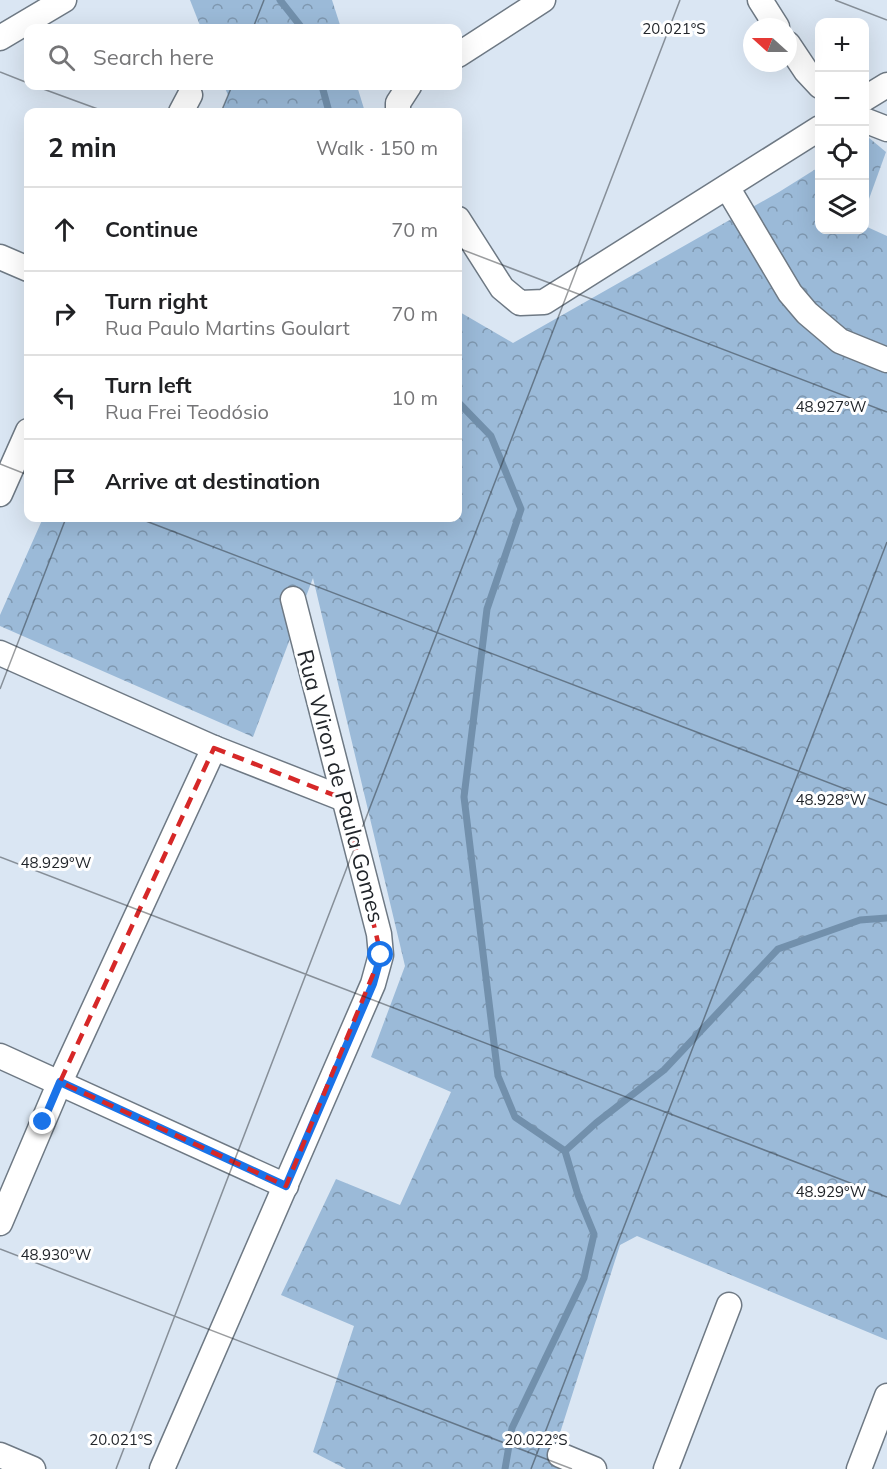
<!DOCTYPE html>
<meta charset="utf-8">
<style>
:root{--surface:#fff;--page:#f6f6f6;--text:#202124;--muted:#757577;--line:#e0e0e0}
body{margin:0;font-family:Mulish,sans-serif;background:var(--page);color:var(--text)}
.controls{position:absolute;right:18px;top:18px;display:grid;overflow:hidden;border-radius:12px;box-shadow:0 6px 24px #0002}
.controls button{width:54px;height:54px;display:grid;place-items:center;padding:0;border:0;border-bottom:2px solid var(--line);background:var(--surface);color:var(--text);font:30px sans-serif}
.compass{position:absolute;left:743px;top:18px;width:54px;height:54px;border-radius:50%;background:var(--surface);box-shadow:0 6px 24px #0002;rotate:291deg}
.stop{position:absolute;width:18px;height:18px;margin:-14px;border:4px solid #1a73e8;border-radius:50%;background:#fff}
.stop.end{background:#1a73e8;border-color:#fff;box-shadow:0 2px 6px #0008}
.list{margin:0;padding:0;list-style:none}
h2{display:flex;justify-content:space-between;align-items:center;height:78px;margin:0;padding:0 24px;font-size:26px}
h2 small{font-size:20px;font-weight:400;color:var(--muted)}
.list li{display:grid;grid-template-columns:39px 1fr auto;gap:18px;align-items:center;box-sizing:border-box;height:84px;padding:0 24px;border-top:2px solid var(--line)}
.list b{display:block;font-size:22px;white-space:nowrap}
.list p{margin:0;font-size:20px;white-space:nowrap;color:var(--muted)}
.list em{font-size:20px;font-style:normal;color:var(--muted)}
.icon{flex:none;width:33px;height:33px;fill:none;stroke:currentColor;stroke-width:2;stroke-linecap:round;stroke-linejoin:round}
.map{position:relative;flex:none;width:887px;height:1469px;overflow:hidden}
.search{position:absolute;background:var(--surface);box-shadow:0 6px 24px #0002;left:24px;top:24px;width:438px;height:66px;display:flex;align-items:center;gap:15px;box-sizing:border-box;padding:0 21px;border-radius:12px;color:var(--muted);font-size:22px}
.panel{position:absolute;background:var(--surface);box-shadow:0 6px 24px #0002;left:24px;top:108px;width:438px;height:414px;border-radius:12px}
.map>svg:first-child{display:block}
.forest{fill:url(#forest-crowns)}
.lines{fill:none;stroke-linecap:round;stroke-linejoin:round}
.stream{stroke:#7290ac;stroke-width:7}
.minor-casing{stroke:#6e7984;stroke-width:27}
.minor{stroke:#fff;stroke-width:24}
.route{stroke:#1a73e8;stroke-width:8}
.marked{fill:none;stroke:#d62828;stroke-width:4.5;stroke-dasharray:12 8;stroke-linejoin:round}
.ticks{fill:none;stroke:#21252a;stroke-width:1.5;stroke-opacity:0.45}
.labels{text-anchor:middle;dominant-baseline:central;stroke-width:6;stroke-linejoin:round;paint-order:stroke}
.street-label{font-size:22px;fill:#21252a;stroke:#fff}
.ticks-label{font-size:15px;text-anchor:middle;fill:#21252a;stroke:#fff;stroke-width:6;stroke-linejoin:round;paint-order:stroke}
</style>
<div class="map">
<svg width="887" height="1469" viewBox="0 0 887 1469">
<defs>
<pattern id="forest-crowns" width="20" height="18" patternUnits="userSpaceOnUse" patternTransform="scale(1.5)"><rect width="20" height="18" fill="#9bbad8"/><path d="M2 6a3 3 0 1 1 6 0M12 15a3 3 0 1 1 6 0" fill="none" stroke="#7e97af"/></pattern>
</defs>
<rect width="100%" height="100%" fill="#dae6f3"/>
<!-- forest -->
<g class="forest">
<polygon points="190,0 332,0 341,28 201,28"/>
<polygon points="224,86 357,86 365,112 221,112 228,95"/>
<polygon points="868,137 886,152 865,210 864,140"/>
<polygon points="819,167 820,230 864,230 865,226 887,236 887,1340 637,1236 620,1245 552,1458 570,1469 346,1469 313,1452 354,1326 281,1295 336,1179 400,1205 451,1092 371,1057 405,966 313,578 253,737 0,626 0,615 43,518 458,518 458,311 513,343 779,192"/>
</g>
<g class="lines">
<!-- stream -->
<g class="stream">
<polyline points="280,0 302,28"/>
<polyline points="322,86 329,112"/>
<polyline points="458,402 491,436 521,509 487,609 464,797 498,1076 515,1117 565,1151"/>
<polyline points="505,1469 512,1428 584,1278 594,1234 578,1195 565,1151 596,1123 664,1070 778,949 860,920 887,918"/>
</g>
<defs>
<g id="minor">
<polyline points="760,0 777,27"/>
<polyline points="0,38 64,0"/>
<polyline points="788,44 806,71 820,86"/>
<polyline points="458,55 543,0"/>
<polyline points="864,99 887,85"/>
<polyline points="181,112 190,95"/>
<polyline points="398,112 398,103 409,86"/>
<polyline points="864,120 887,129"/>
<polyline points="727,187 790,293 807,313 840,341 887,360"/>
<polyline points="458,219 502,288 520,303 544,302 820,128"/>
<polyline points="0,257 28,269"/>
<polyline points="0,494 28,431"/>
<polyline points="0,653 214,748 344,799"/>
<polyline points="0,1056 286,1186"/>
<polyline points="0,1223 60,1082 214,748"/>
<polyline points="0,1455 33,1469"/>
<polyline points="560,1455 594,1469"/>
<polyline points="162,1469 373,984 381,955 379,934 293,599"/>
<polyline points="666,1469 729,1305"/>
<polyline points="859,1469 887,1396"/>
</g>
</defs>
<!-- minor casing -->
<use href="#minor" class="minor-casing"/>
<!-- minor -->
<use href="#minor" class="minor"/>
</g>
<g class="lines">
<!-- route -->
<polyline class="route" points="43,1122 60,1082 286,1186 373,984 381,955"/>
</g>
<!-- marked area -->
<path class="marked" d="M214 748 344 799 381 955 286 1186 60 1082Z"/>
<!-- ticks -->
<path class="ticks" d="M835 0 887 20M253 28 264 0M0 72 28 83M35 86 106 112M221 112 232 86M458 248 887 412M0 464 28 475M138 518 887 805M0 689 66 518M0 857 887 1197M0 1249 572 1469M116 1469 680 0M531 1469 887 542"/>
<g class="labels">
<!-- street labels -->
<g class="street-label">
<text transform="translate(341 786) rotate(75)">Rua Wiron de Paula Gomes</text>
</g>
</g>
<g class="ticks-label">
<text x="674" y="34">20.021°S</text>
<text x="831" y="412">48.927°W</text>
<text x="831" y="805">48.928°W</text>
<text x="56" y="868">48.929°W</text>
<text x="831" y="1197">48.929°W</text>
<text x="56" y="1260">48.930°W</text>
<text x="121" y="1445">20.021°S</text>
<text x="536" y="1445">20.022°S</text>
</g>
</svg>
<div class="controls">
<button>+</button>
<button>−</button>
<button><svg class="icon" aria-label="locate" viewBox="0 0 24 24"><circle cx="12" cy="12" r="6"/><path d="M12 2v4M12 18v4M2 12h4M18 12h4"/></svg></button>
<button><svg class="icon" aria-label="layers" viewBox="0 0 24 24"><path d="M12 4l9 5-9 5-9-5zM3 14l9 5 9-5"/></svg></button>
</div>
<svg class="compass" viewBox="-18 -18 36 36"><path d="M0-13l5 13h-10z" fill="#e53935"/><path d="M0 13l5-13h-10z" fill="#757577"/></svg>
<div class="stop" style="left:381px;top:955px"></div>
<div class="stop end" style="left:43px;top:1122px"></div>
<div class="search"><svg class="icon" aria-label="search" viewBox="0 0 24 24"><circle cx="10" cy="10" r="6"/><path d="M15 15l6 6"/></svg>Search here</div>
<section class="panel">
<h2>2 min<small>Walk · 150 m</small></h2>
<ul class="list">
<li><svg class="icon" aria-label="ahead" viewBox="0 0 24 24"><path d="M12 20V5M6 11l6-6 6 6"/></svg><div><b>Continue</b></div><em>70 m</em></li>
<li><svg class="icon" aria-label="right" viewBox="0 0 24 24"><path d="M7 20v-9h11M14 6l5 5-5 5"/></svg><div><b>Turn right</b><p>Rua Paulo Martins Goulart</p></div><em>70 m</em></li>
<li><svg class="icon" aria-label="left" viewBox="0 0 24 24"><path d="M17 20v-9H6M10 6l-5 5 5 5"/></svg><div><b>Turn left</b><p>Rua Frei Teodósio</p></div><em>10 m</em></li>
<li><svg class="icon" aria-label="arrive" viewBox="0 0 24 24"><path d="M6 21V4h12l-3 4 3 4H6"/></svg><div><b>Arrive at destination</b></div></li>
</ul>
</section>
</div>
